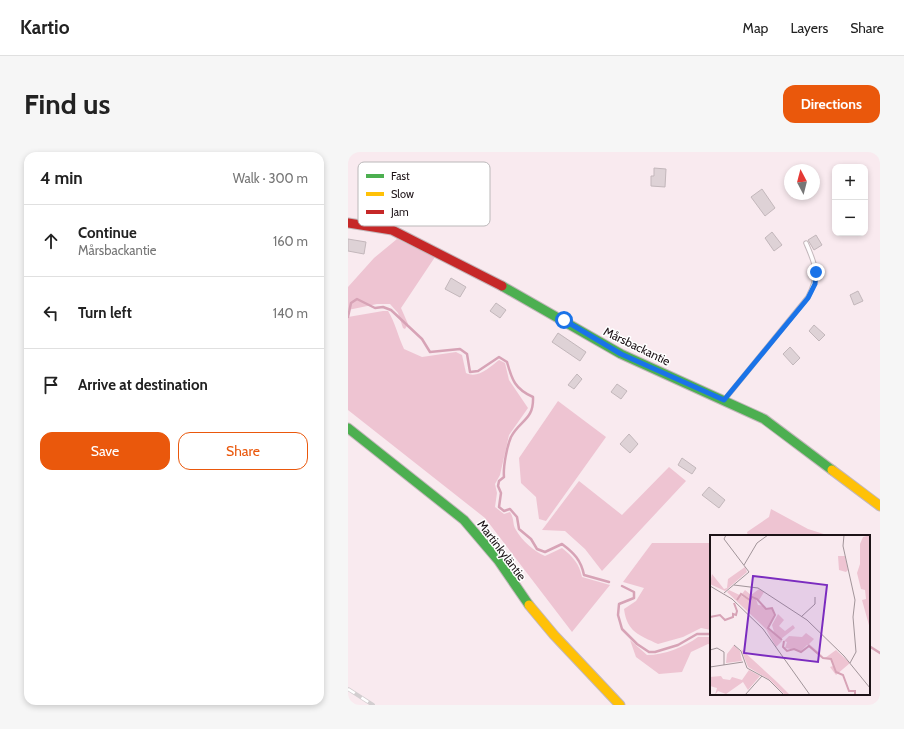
<!DOCTYPE html>
<meta charset="utf-8">
<style>
:root{--surface:#fff;--page:#f6f6f6;--text:#222;--muted:#767676;--line:#e0e0e0;--accent:#ea580c}
body{margin:0;font-family:Cabin,sans-serif;background:var(--page);color:var(--text)}
.controls{position:absolute;right:12px;top:12px;display:grid;overflow:hidden;border-radius:8px;box-shadow:0 2px 6px #0003}
.controls button{width:36px;height:36px;display:grid;place-items:center;padding:0;border:0;border-bottom:1px solid var(--line);background:var(--surface);color:var(--text);font:20px sans-serif}
.compass{position:absolute;left:436px;top:12px;width:36px;height:36px;border-radius:50%;background:var(--surface);box-shadow:0 2px 6px #0003;rotate:353deg}
.stop{position:absolute;width:12px;height:12px;margin:-9px;border:3px solid #1a73e8;border-radius:50%;background:#fff}
.stop.end{background:#1a73e8;border-color:#fff;box-shadow:0 1px 4px #0008}
.list{margin:0;padding:0;list-style:none}
h2{display:flex;justify-content:space-between;align-items:center;height:52px;margin:0;padding:0 16px;font-size:17px}
h2 small{font-size:13px;font-weight:400;color:var(--muted)}
.list li{display:grid;grid-template-columns:26px 1fr auto;gap:12px;align-items:center;box-sizing:border-box;height:72px;padding:0 16px;border-top:1px solid var(--line)}
.list b{display:block;font-size:15px;white-space:nowrap}
.list p{margin:0;font-size:13px;white-space:nowrap;color:var(--muted)}
.list em{font-size:13px;font-style:normal;color:var(--muted)}
.actions{display:flex;gap:8px;padding:12px 16px}
.actions a{flex:1;padding:9px 0;border:1px solid var(--accent);border-radius:12px;text-align:center;font-size:14px;color:var(--accent)}
.actions .main{background:var(--accent);color:#fff}
.icon{flex:none;width:22px;height:22px;fill:none;stroke:currentColor;stroke-width:2;stroke-linecap:round;stroke-linejoin:round}
.map{position:relative;flex:none;width:532px;height:553px;overflow:hidden;border-radius:12px}
header{display:flex;align-items:center;gap:24px;box-sizing:border-box;height:56px;padding:0 20px;background:var(--surface);border-bottom:1px solid var(--line)}
header strong{font-size:19px}
nav{display:flex;gap:22px;margin-inline-start:auto;font-size:14px}
.intro{display:flex;align-items:center;justify-content:space-between;box-sizing:border-box;height:96px;padding:0 24px}
h1{margin:0;font-size:28px}
.button{padding:10px 18px;border-radius:12px;background:var(--accent);color:#fff;font-size:14px;font-weight:700}
main{display:flex;gap:24px;padding:0 24px}
aside{flex:1;background:var(--surface);border-radius:12px;box-shadow:0 2px 6px #0003}
.map>svg:first-child{display:block}
.green{fill:#eec4d2}
.lines{fill:none;stroke-linecap:round;stroke-linejoin:round}
.stream{stroke:#d7a3b6;stroke-width:2.5}
.building{fill:#ded2d6;stroke:#c3b7bb}
.lane-casing{stroke:#c3b7bb;stroke-width:5.5}
.fast-casing{stroke:#c3b7bb;stroke-width:11}
.slow-casing{stroke:#c3b7bb;stroke-width:11}
.jam-casing{stroke:#c3b7bb;stroke-width:11}
.lane{stroke:#fefcfd;stroke-width:3.5}
.fast{stroke:#4caf50;stroke-width:9}
.slow{stroke:#ffc107;stroke-width:9}
.jam{stroke:#c62828;stroke-width:9}
.rail-casing{stroke:#d3ced0;stroke-width:4}
.rail{stroke:#fff;stroke-width:2.5;stroke-dasharray:8;stroke-linecap:butt}
.route{stroke:#1a73e8;stroke-width:5}
.labels{text-anchor:middle;dominant-baseline:central;stroke-width:3;stroke-linejoin:round;paint-order:stroke}
.street-label{font-size:12px;fill:#1d1317;stroke:#fff}
.inset-river{fill:none;stroke:#d7a3b6;stroke-width:2}
.inset-road{fill:none;stroke:#a19499;stroke-width:1}
.view{fill:#7b2cbf;fill-opacity:0.15;stroke:#7b2cbf;stroke-width:2}
.inset-edge{fill:none;stroke:#1d1317;stroke-width:2}
.key{fill:#fff;stroke:#bbb8b9;stroke-width:1}
.key-label{font-size:11px;fill:#1d1317}
</style>
<header>
<strong>Kartio</strong>
<nav><a>Map</a><a>Layers</a><a>Share</a></nav>
</header>
<div class="intro"><h1>Find us</h1><a class="button">Directions</a></div>
<main>
<aside>
<h2>4 min<small>Walk · 300 m</small></h2>
<ul class="list">
<li><svg class="icon" aria-label="ahead" viewBox="0 0 24 24"><path d="M12 20V5M6 11l6-6 6 6"/></svg><div><b>Continue</b><p>Mårsbackantie</p></div><em>160 m</em></li>
<li><svg class="icon" aria-label="left" viewBox="0 0 24 24"><path d="M17 20v-9H6M10 6l-5 5 5 5"/></svg><div><b>Turn left</b></div><em>140 m</em></li>
<li><svg class="icon" aria-label="arrive" viewBox="0 0 24 24"><path d="M6 21V4h12l-3 4 3 4H6"/></svg><div><b>Arrive at destination</b></div></li>
</ul>
<div class="actions"><a class="main">Save</a><a>Share</a></div>
</aside>
<div class="map">
<svg width="532" height="553" viewBox="0 0 532 553">
<rect width="100%" height="100%" fill="#f9eaef"/>
<!-- green -->
<g class="green">
<polygon points="49,87 87,105 53,156 60,172 57,177 55,176 50,161 42,152 29,152 0,158 0,135 26,106"/>
<path d="M35 159H40C47 170 50 184 56 197L74 205 108 200 114 203 118 221C130 227 142 215 151 208L157 211 161 228 180 256 161 283 152 323 147 332 149 341 147 355 156 362 162 360C167 368 164 372 168 378 174 389 186 399 197 404L214 396C225 405 231 411 234 425L262 433 224 480 137 366 0 258V165Z"/>
<polygon points="210,249 258,285 198,369 191,367 188,345 173,331 171,306"/>
<polygon points="321,315 338,329 254,419 237,397 217,379 194,378 231,329 274,363"/>
<polygon points="423,357 460,377 482,384 400,384 399,380 421,365"/>
<path d="M304 391H363V478L353 476 335 485 310 492C291 483 279 480 276 457L288 449 296 436 275 430Z"/>
<path d="M350 485H363V493L360 492 343 500 334 520 311 522 288 505 282 488 299 503C317 503 336 495 350 485Z"/>
</g>
<g class="lines">
<!-- stream -->
<g class="stream">
<path d="M0 165 3 151 9 147 27 156 35 155 43 158 74 187 82 200 112 197 119 202 122 220 130 219 151 205 159 210C164 228 167 237 185 245 186 268 172 268 163 285 159 294 155 315 156 325L151 329 150 334 153 341 151 355 156 359 162 357 169 365 171 377 183 387 189 397 197 400 214 392C226 401 233 408 236 423L261 430"/>
<polyline points="274,434 286,440 286,446 271,452 270,463 274,477 289,492 301,500 307,500 330,493 349,482 363,482"/>
<polyline points="521,494 532,501"/>
</g>
</g>
<!-- building -->
<g class="building">
<polygon points="306,16 318,17 317,35 303,34 303,24 306,24"/>
<polygon points="414,37 427,56 417,64 403,45"/>
<polygon points="424,80 434,93 426,99 417,86"/>
<polygon points="468,83 474,93 466,98 460,88"/>
<polygon points="0,87 18,90 16,102 0,99"/>
<polygon points="103,126 118,135 112,145 97,137"/>
<polygon points="510,139 515,149 506,153 502,143"/>
<polygon points="148,151 158,158 152,166 142,159"/>
<polygon points="466,173 477,183 471,189 461,179"/>
<polygon points="210,181 238,200 232,209 204,190"/>
<polygon points="442,195 452,206 445,213 435,202"/>
<polygon points="229,222 234,227 226,237 220,233"/>
<polygon points="269,232 279,239 273,247 263,240"/>
<polygon points="281,282 290,292 282,301 272,292"/>
<polygon points="334,306 348,316 344,322 330,313"/>
<polygon points="361,335 377,348 371,356 354,343"/>
</g>
<g class="lines">
<defs>
<path id="lane" d="M377 247 460 145C472 122 468 114 458 91"/>
<g id="fast">
<polyline points="154,134 273,202 416,267 484,318"/>
<polyline points="0,276 116,368 150,408 181,453"/>
</g>
<g id="slow">
<polyline points="484,318 532,354"/>
<polyline points="181,453 206,483 272,553"/>
</g>
<polyline id="jam" points="0,71 44,78 154,134"/>
</defs>
<!-- lane casing -->
<use href="#lane" class="lane-casing"/>
<!-- fast casing -->
<use href="#fast" class="fast-casing"/>
<!-- slow casing -->
<use href="#slow" class="slow-casing"/>
<!-- jam casing -->
<use href="#jam" class="jam-casing"/>
<!-- lane -->
<use href="#lane" class="lane"/>
<!-- fast -->
<use href="#fast" class="fast"/>
<!-- slow -->
<use href="#slow" class="slow"/>
<!-- jam -->
<use href="#jam" class="jam"/>
<defs>
<polyline id="rail" points="0,537 25,553"/>
</defs>
<!-- rail casing -->
<use href="#rail" class="rail-casing"/>
<!-- rail -->
<use href="#rail" class="rail"/>
</g>
<g class="lines">
<!-- route -->
<polyline class="route" points="216,168 273,202 376,248 460,146 467,132 468,120"/>
</g>
<g class="labels">
<!-- street labels -->
<g class="street-label">
<text transform="translate(289 194) rotate(26)">Mårsbackantie</text>
<text transform="translate(154 398) rotate(53)">Martinkyläntie</text>
</g>
</g>
<!-- overview -->
<g transform="translate(362 383)">
<rect width="160" height="160" fill="#f9eaef"/>
<path d="M160 0V94L152 65 156 64 155 55 151 54 147 38 150 29V9L153 2ZM128 21H135L138 35 136 37 129 35ZM35 32 37 37 15 56 0 49 2 39 14 54 17 53 18 44ZM49 54 54 57 48 67 47 63H39L32 59 35 55 41 60ZM19 55 38 64H46L48 70 55 71 56 74 62 73 64 80 58 93 72 106 66 112 56 94 17 57ZM68 79 74 85 69 91 75 96 83 90 85 93 71 104 64 97 62 90ZM96 98 104 104 99 109 113 121 97 110 91 116 75 113 77 107 74 106 79 101 92 102ZM24 110 30 116 32 126 16 128 17 119ZM31 114 67 147 80 160H75L60 145 38 132ZM126 115 140 128 126 140 120 132 123 131 121 124 115 123ZM39 135 50 141 38 155 33 147 16 159 8 156 5 160 7 153 0 151V142L11 141 13 144 20 145 22 142 32 145Z" fill="#eec4d2"/>
<path class="inset-river" d="M27 65 31 59 40 65 42 62 47 64 56 74 62 73 65 80 58 93 72 105M0 82 10 80 15 85 23 82V79L26 80 27 76 24 68M74 106 73 112 77 116 84 114 91 117 99 111 113 123 121 124 126 137 133 140 139 156H145V160"/>
<path class="inset-road" d="M134 0 133 11 145 65 143 82 146 117 140 128M34 30 47 8 58 0M24 50 48 53 97 85 134 121 160 153M0 51 22 64 53 94 100 160M14 58 39 37 14 4 16 0M91 82 105 69V62M24 110 31 116 37 133 59 145 74 160M0 115 7 113 14 117V130M0 132 33 127M35 160 52 141"/>
<path class="view" d="M43 41 117 50 108 127 34 118Z"/>
<rect width="160" height="160" class="inset-edge"/>
</g>
<!-- legend -->
<rect x="10" y="10" width="132" height="64" rx="6" class="key"/>
<rect x="18" y="22" width="18" height="4" fill="#4caf50"/>
<rect x="18" y="40" width="18" height="4" fill="#ffc107"/>
<rect x="18" y="58" width="18" height="4" fill="#c62828"/>
<g class="key-label">
<text x="43" y="28">Fast</text>
<text x="43" y="46">Slow</text>
<text x="43" y="64">Jam</text>
</g>
</svg>
<div class="controls">
<button>+</button>
<button>−</button>
</div>
<svg class="compass" viewBox="-18 -18 36 36"><path d="M0-13l5 13h-10z" fill="#e53935"/><path d="M0 13l5-13h-10z" fill="#767676"/></svg>
<div class="stop" style="left:216px;top:168px"></div>
<div class="stop end" style="left:468px;top:120px"></div>
</div>
</main>
